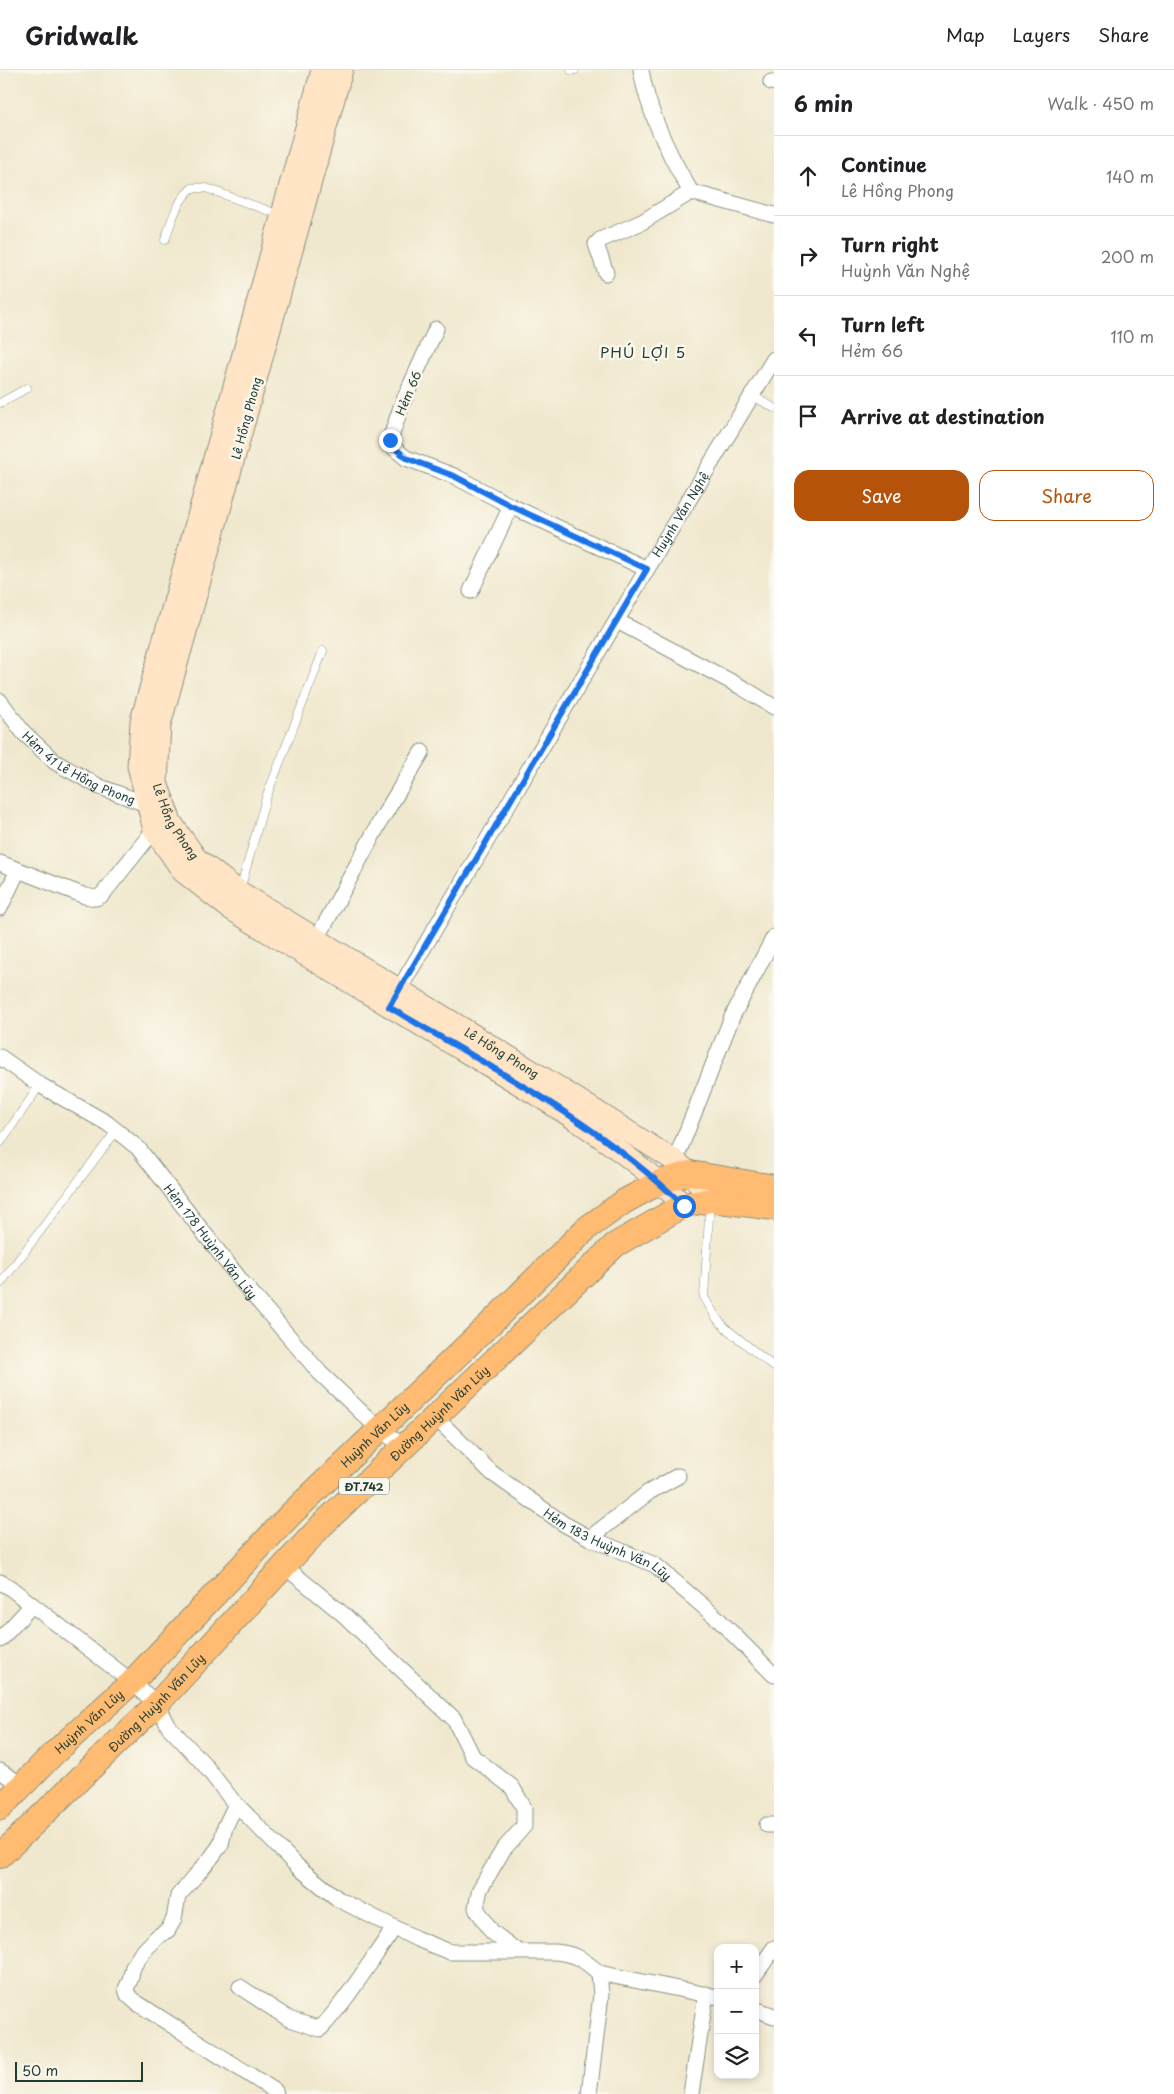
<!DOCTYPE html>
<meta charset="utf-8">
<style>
:root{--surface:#fff;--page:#f6f6f6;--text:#202124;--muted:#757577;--line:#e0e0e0;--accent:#b45309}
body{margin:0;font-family:"Playpen Sans",sans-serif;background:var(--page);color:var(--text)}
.controls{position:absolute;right:15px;bottom:15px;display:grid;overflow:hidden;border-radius:10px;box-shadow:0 2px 8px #0003}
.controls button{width:45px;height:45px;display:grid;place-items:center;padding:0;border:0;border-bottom:1px solid var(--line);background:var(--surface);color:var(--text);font:25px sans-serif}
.scale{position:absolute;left:15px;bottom:12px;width:128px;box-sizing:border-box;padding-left:5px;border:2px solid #1f3d34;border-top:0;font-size:14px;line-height:18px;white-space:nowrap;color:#1f3d34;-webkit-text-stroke:4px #fbf7ec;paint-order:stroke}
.stop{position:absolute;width:15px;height:15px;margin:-11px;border:4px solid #1a73e8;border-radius:50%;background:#fff}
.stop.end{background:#1a73e8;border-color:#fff;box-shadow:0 1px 5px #0008}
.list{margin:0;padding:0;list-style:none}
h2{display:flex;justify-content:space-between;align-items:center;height:65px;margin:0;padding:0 20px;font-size:21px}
h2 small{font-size:16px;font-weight:400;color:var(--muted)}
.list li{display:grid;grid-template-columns:32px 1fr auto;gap:15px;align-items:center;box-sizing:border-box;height:80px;padding:0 20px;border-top:1px solid var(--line)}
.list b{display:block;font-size:19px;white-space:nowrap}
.list p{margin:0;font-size:16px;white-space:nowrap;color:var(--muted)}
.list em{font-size:16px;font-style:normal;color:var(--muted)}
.actions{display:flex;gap:10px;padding:15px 20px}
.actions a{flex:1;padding:11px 0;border:1px solid var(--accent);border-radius:15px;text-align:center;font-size:18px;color:var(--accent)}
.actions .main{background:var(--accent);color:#fff}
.icon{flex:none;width:28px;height:28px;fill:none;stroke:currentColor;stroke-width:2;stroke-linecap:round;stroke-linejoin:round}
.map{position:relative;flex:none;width:774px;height:2024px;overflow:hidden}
header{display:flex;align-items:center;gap:30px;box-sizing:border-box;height:70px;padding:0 25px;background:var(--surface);border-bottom:1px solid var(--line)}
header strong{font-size:24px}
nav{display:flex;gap:28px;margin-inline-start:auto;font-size:18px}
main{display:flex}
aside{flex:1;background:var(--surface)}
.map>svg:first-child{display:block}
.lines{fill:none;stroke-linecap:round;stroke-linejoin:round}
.lane-casing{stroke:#889281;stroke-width:9}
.street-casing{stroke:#889281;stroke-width:17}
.secondary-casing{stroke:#889281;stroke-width:23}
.primary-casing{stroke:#889281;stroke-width:26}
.lane{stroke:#fff;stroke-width:8}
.street{stroke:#fff;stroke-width:15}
.secondary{stroke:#ffe4c6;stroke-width:21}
.primary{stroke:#ffbb71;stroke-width:24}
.route{stroke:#1a73e8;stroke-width:6}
.labels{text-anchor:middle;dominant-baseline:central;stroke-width:5;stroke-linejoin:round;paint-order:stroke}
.shield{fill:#fbf7ec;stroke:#61756b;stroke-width:1}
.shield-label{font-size:11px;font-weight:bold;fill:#1f3d34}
.street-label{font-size:12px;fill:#1f3d34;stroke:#fbf7ec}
.quarter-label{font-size:15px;letter-spacing:1px;fill:#1f3d34;stroke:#fbf7ec}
</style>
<header>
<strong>Gridwalk</strong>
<nav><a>Map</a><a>Layers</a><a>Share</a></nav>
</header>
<main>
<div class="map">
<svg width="774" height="2024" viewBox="0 0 774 2024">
<rect width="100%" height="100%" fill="#fbf7ec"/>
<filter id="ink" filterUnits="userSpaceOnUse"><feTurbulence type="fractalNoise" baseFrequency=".02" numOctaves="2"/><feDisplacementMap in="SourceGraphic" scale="10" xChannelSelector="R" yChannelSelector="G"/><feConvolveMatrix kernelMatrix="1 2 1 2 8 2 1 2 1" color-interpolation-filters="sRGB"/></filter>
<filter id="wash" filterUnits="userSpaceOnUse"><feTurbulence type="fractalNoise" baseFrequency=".0096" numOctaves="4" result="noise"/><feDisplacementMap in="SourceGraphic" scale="20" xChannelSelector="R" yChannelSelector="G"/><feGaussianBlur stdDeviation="1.12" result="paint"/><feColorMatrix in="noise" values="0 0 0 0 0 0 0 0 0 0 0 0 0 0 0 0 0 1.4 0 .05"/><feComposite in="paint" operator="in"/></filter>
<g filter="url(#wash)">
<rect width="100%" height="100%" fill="#f0e8ce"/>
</g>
<g filter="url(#ink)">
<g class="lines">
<defs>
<g id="lane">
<polyline points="571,0 575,0"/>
<path d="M165 170C172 150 176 132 192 118H206L280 145"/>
<polyline points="753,326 774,338"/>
<polyline points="0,333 27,318"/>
<polyline points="240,820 266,728 323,581"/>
<polyline points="0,1073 40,1015"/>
<polyline points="710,1132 704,1227 717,1249 728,1260 774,1297"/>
<polyline points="0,1214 117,1060"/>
</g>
<g id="street">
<path d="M641 0C648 43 669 85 691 122L774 145"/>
<polyline points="771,12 774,13"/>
<polyline points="606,203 596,174 600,170 642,152 691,122"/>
<polyline points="436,259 402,334 390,370 395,379 406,388 454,406 511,436 647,499"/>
<polyline points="471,521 511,436"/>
<polyline points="617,551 743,618 774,637"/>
<path id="s1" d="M0 631 23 662 55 692 100 717 146 734"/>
<polyline points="0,793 85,826 96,828 102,825 154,760"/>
<polyline points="0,838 18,800"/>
<polyline points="317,869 381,750 422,682"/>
<path id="s2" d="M394 928 647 499 774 289"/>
<path id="s3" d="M0 987 40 1015 107 1053 138 1078 242 1212 320 1303 379 1359 405 1377"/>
<polyline points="675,1091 732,947 774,867"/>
<path id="s4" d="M436 1348 492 1403 564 1454 590 1468 655 1495 717 1548 774 1605"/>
<polyline points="590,1468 649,1422 678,1406"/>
<polyline points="283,1495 344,1545 454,1649 473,1687 512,1717 524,1738 524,1756 503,1780 480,1819 476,1838 492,1862 517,1881"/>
<path d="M0 1512 9 1517 132 1612 157 1634 169 1657 203 1693 232 1730 298 1797 338 1829 417 1869 450 1882H555C576 1884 583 1889 599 1903L601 1925 589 2024"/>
<polyline points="0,1570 32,1535"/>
<polyline points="0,1701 22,1715"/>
<polyline points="236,1734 225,1757 221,1774 211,1788 178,1826 174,1849 168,1860 157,1867 141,1884 133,1897 130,1910 126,1919 128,1925 137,1933 275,2021 276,2024"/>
<polyline points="767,1755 774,1755"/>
<polyline points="599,1903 718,1927"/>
<polyline points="755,1905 774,1878"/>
<path d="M240 1917 289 1949 320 1959C348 1929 370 1892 394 1858"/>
<polyline points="755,1939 774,1946"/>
<polyline points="691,2024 706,1924"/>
</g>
<g id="secondary">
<path d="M322 0 141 651 138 696 154 760 183 802 229 838C303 884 377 929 452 974 533 1022 616 1070 684 1135"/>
<path id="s5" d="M342 0 160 655 157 713 171 752 197 789 240 822 542 1007 675 1091 690 1103 711 1130"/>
</g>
<g id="primary">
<path id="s6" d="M0 1738 52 1685 132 1612 290 1445 492 1252 587 1158 625 1131 660 1112 690 1103 774 1117"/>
<path id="s7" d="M0 1786 157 1634 322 1455 615 1175 684 1135 711 1130 774 1138"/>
</g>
</defs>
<!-- lane casing -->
<use href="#lane" class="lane-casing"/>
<!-- street casing -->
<use href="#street" class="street-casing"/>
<!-- secondary casing -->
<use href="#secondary" class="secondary-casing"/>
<!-- primary casing -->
<use href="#primary" class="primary-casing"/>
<!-- lane -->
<use href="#lane" class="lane"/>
<!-- street -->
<use href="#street" class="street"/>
<!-- secondary -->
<use href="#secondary" class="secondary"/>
<!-- primary -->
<use href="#primary" class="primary"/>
</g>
</g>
<g class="lines" filter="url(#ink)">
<!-- route -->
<path class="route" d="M390 370 396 379 406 388 454 406 511 436 647 499 389 937C490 997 599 1053 684 1136"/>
</g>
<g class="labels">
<!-- shield labels -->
<rect class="shield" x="339" y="1407.5" width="50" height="17" rx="4"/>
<g class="shield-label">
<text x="364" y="1416">ĐT.742</text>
</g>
<!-- street labels -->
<g class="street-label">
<text transform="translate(408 323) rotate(-67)">Hẻm 66</text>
<text transform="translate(246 348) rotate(-75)">Lê Hồng Phong</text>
<text stroke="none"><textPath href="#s2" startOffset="562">Huỳnh Văn Nghệ</textPath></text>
<text stroke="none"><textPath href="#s1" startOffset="106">Hẻm 41 Lê Hồng Phong</textPath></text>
<text stroke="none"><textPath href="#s5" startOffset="781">Lê Hồng Phong</textPath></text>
<text stroke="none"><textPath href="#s5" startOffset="1186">Lê Hồng Phong</textPath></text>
<text stroke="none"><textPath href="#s3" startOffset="284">Hẻm 178 Huỳnh Văn Lũy</textPath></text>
<text stroke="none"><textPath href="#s7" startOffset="624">Đường Huỳnh Văn Lũy</textPath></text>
<text stroke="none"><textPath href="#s6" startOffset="529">Huỳnh Văn Lũy</textPath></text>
<text stroke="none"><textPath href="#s4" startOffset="215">Hẻm 183 Huỳnh Văn Lũy</textPath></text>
<text stroke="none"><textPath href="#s7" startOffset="219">Đường Huỳnh Văn Lũy</textPath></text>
<text stroke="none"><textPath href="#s6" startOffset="124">Huỳnh Văn Lũy</textPath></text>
</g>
<!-- quarter labels -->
<g class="quarter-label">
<text x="643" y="281">PHÚ LỢI 5</text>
</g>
</g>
</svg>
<div class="controls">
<button>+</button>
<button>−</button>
<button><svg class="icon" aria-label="layers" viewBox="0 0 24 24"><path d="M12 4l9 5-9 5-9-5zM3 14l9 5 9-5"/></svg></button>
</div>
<div class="scale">50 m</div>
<div class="stop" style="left:684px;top:1136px"></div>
<div class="stop end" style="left:390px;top:370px"></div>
</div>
<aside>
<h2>6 min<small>Walk · 450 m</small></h2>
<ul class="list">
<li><svg class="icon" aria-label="ahead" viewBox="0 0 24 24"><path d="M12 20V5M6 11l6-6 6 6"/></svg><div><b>Continue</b><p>Lê Hồng Phong</p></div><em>140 m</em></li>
<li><svg class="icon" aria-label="right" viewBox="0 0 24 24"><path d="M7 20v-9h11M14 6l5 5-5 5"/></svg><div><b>Turn right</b><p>Huỳnh Văn Nghệ</p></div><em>200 m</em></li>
<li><svg class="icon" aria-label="left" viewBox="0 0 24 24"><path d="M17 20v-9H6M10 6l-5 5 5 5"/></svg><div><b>Turn left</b><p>Hẻm 66</p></div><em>110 m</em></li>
<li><svg class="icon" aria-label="arrive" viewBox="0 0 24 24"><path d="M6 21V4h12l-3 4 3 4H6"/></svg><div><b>Arrive at destination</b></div></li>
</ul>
<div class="actions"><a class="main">Save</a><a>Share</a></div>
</aside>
</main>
